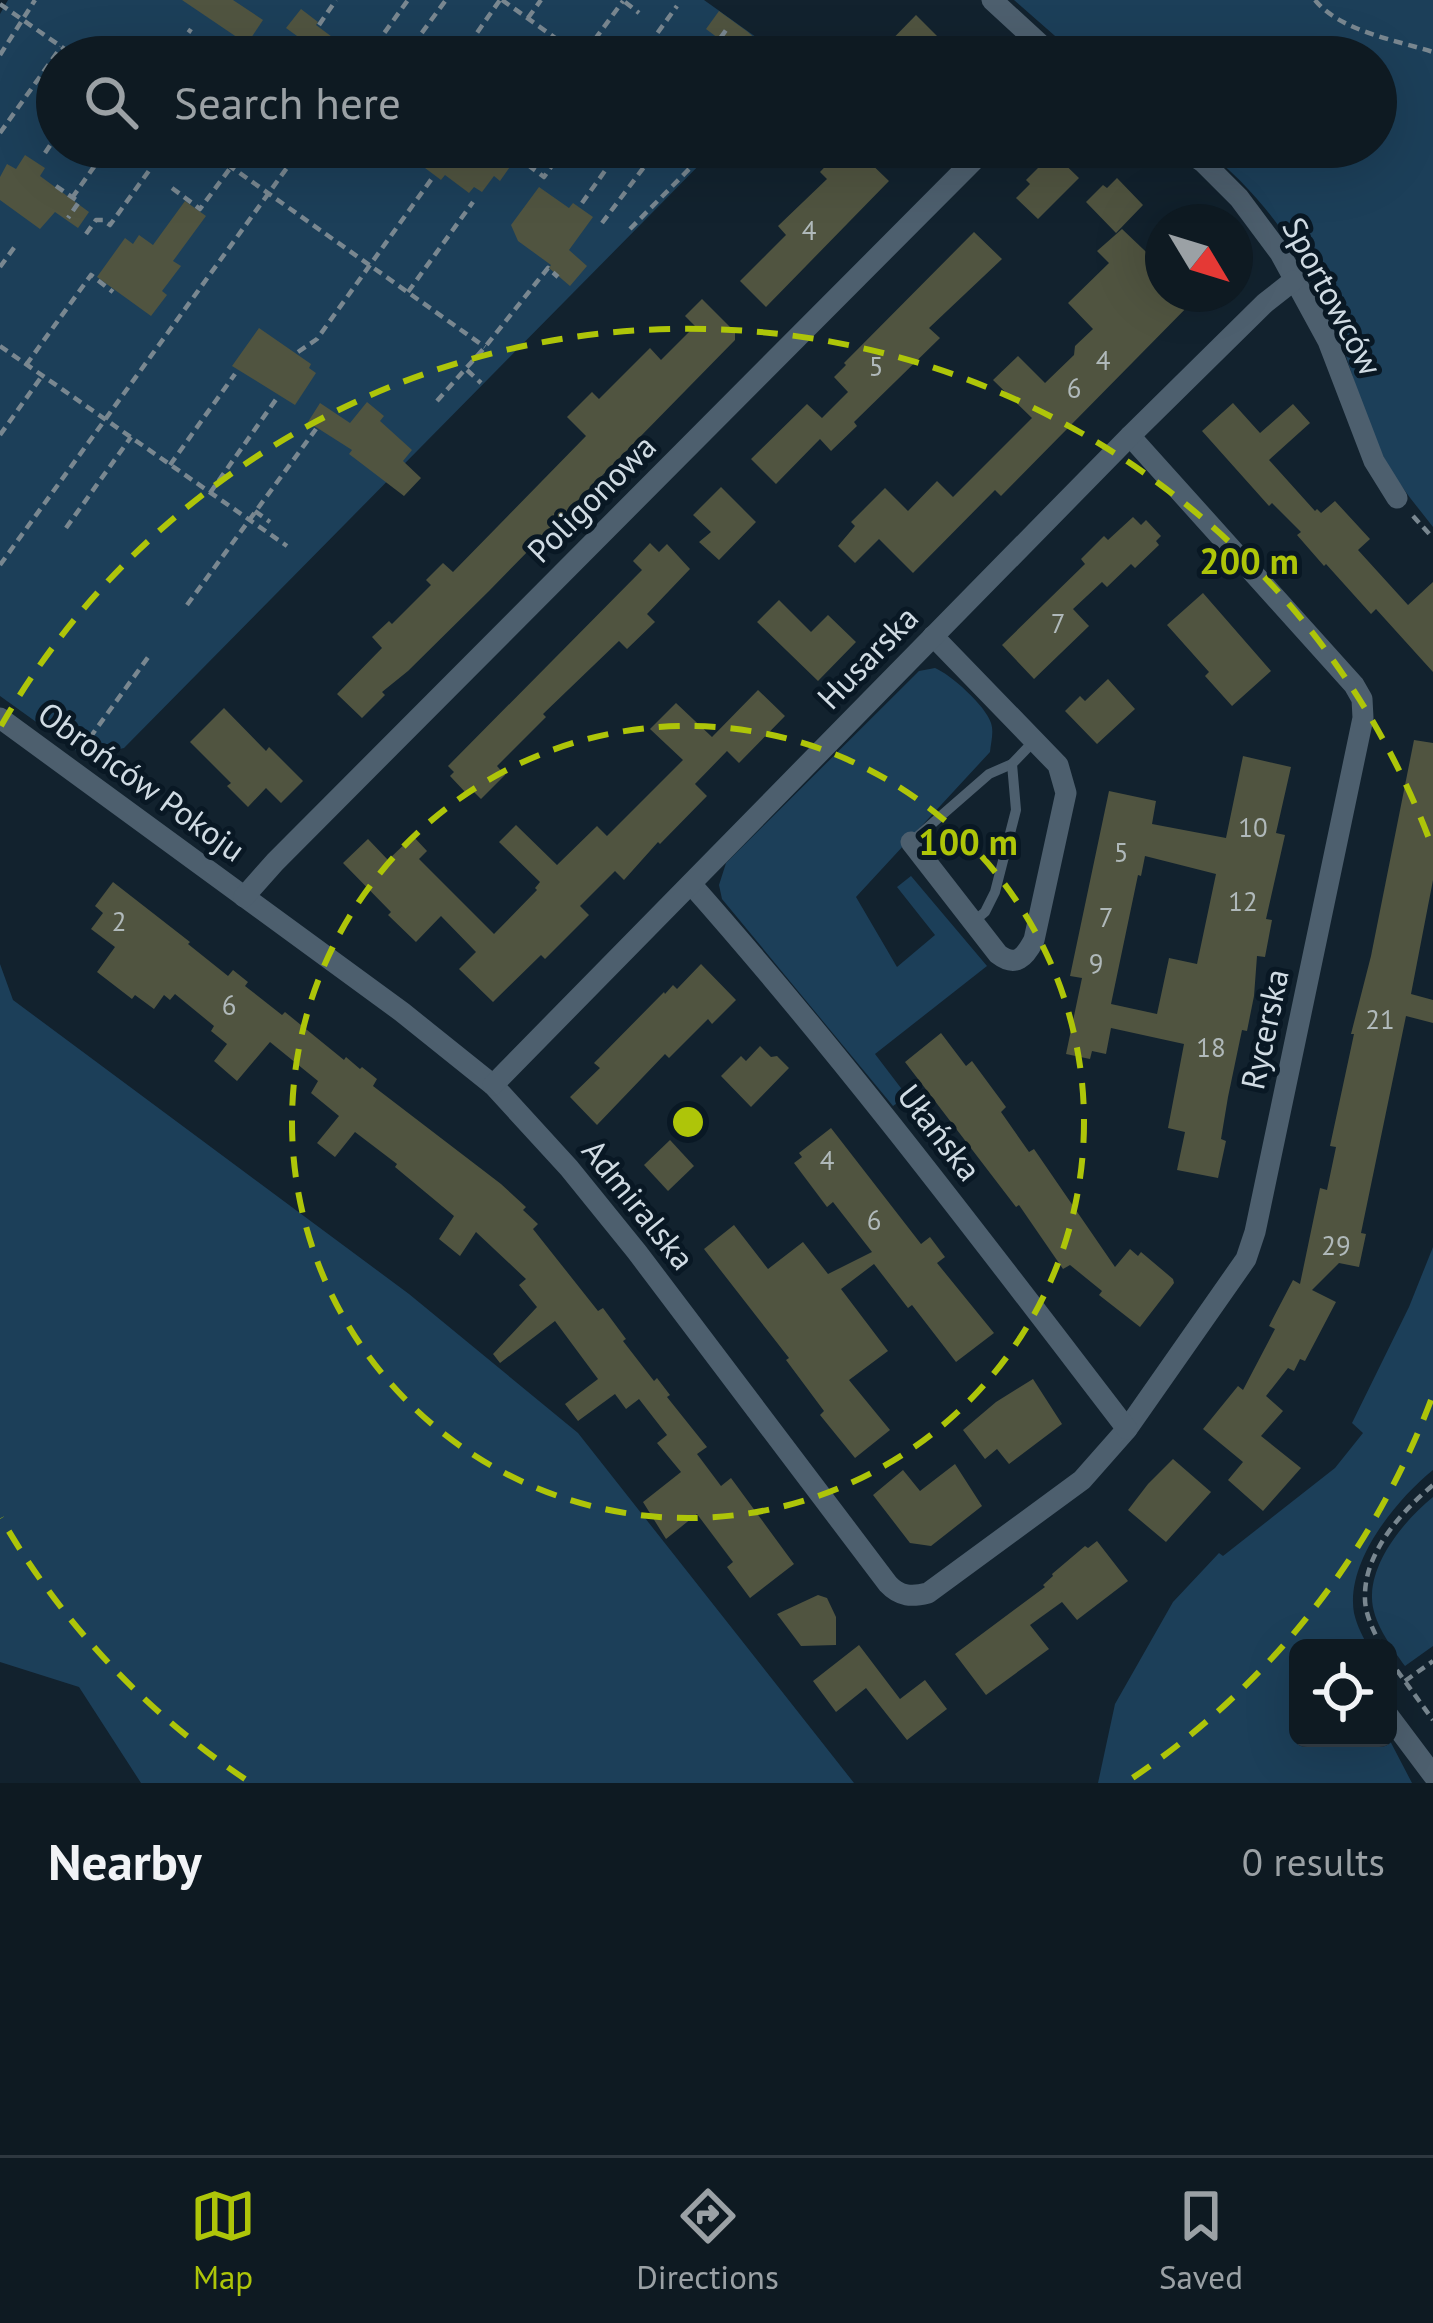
<!DOCTYPE html>
<meta charset="utf-8">
<style>
:root{--surface:#0e1a22;--page:#1c272f;--text:#f1f3f6;--muted:#9ba1a5;--line:#2e3840;--accent:#aec509}
body{margin:0;font-family:"PT Sans",sans-serif;background:var(--page);color:var(--text)}
.controls{position:absolute;right:36px;bottom:36px;display:grid;overflow:hidden;border-radius:18px;box-shadow:0 12px 48px #0002}
.controls button{width:108px;height:108px;display:grid;place-items:center;padding:0;border:0;border-bottom:3px solid var(--line);background:var(--surface);color:var(--text);font:60px sans-serif}
.compass{position:absolute;left:1145px;top:204px;width:108px;height:108px;border-radius:50%;background:var(--surface);box-shadow:0 12px 48px #0002;rotate:128deg}
.list{margin:0;padding:0;list-style:none}
h2{display:flex;justify-content:space-between;align-items:center;height:156px;margin:0;padding:0 48px;font-size:51px}
h2 small{font-size:39px;font-weight:400;color:var(--muted)}
.icon{flex:none;width:66px;height:66px;fill:none;stroke:currentColor;stroke-width:2;stroke-linecap:round;stroke-linejoin:round}
.map{position:relative;flex:none;width:1433px;height:1783px;overflow:hidden}
.search{position:absolute;background:var(--surface);box-shadow:0 12px 48px #0002;left:36px;right:36px;top:36px;height:132px;display:flex;align-items:center;gap:30px;box-sizing:border-box;padding:0 42px;border-radius:66px;color:var(--muted);font-size:45px}
.sheet{height:372px;background:var(--surface)}
nav{display:flex;justify-content:space-around;align-items:center;box-sizing:border-box;height:168px;border-top:3px solid var(--line);background:var(--surface);font-size:33px;color:var(--muted)}
nav a{display:grid;justify-items:center;gap:6px}
nav .on{color:var(--accent)}
.map>svg:first-child{display:block}
.green{fill:#1c3f59}
.building{fill:#505440;fill-rule:evenodd}
.lines{fill:none;stroke-linecap:round;stroke-linejoin:round}
.path{stroke:#798790;stroke-width:4.5;stroke-dasharray:9 6;stroke-linecap:butt}
.service{stroke:#4d5f6e;stroke-width:10}
.minor{stroke:#4d5f6e;stroke-width:21}
.ring{fill:none;stroke:#aec509;stroke-width:6;stroke-dasharray:21 15}
.labels{text-anchor:middle;dominant-baseline:central;stroke-width:10;stroke-linejoin:round;paint-order:stroke}
.number-label{font-size:27px;fill:#b0b9ba}
.street-label{font-size:33px;fill:#d0dbe3;stroke:#091824}
.centre{fill:#aec509;stroke:#091824;stroke-width:6}
.ring-label{font-size:36px;text-anchor:middle;font-weight:bold;fill:#aec509;stroke:#091824;stroke-width:10;stroke-linejoin:round;paint-order:stroke}
</style>
<div class="map">
<svg width="1433" height="1783" viewBox="0 0 1433 1783">
<rect width="100%" height="100%" fill="#12222e"/>
<!-- green -->
<g class="green">
<polygon points="8,0 704,0 784,57 57,57 57,147 717,147 124,748 85,757 0,696 0,14"/>
<path d="M1014 0H1433V527C1416 505 1398 484 1385 460 1362 417 1352 366 1333 322 1302 251 1262 194 1202 147H1376V57H1079Z"/>
<path d="M935 668C950 674 986 706 991 723 994 732 991 742 990 752L856 897 897 967 935 935 897 887 911 876 987 966 875 1054 907 1096 893 1106 722 899 719 885 726 863 919 671Z"/>
<polygon points="0,964 13,1000 409,1294 578,1433 854,1783 141,1783 79,1687 0,1662"/>
<path d="M1433 1247V1470C1396 1500 1345 1562 1354 1613 1357 1626 1363 1637 1369 1648H1298V1738L1388 1737 1412 1783H1098L1115 1704 1173 1602 1219 1553 1223 1556 1335 1468 1363 1433 1352 1423 1409 1307Z"/>
<path d="M1433 1497V1646L1405 1666C1391 1646 1371 1621 1372 1595 1373 1558 1406 1519 1433 1497Z"/>
</g>
<!-- building -->
<g class="building">
<polygon points="182,0 233,0 263,20 247,44"/>
<polygon points="301,9 318,22 316,25 359,57 326,57 286,28"/>
<polygon points="719,11 748,32 775,57 743,57 706,29"/>
<polygon points="916,15 942,41 926,57 875,57"/>
<polygon points="440,147 524,147 500,181 494,176 482,192 474,187 469,193 445,175 441,180 425,168"/>
<polygon points="1053,153 1079,178 1038,219 1016,198 1030,184 1026,180"/>
<polygon points="837,154 849,166 861,154 889,181 766,307 740,281 786,235 778,226 827,179 820,172"/>
<polygon points="25,155 45,168 40,176 89,212 78,228 55,212 40,229 0,200 0,177 7,164 16,169"/>
<polygon points="1117,178 1143,205 1116,233 1086,202 1103,185 1107,188"/>
<polygon points="539,187 569,208 573,203 593,217 569,250 587,266 570,286 549,268 551,265 518,241 511,225"/>
<polygon points="185,201 206,216 173,261 181,266 162,291 167,295 151,316 97,277 125,238 133,244 139,235 153,245"/>
<polygon points="1122,229 1163,268 1163,294 1200,294 1001,496 995,490 913,573 879,539 855,563 838,546 855,526 851,522 885,488 908,511 937,481 953,497 1032,418 993,380 1018,356 1045,383 1074,355 1075,346 1093,329 1068,303 1109,263 1097,251"/>
<polygon points="974,232 1002,259 929,328 940,338 854,422 857,426 831,451 820,439 776,484 751,459 807,404 822,418 848,392 834,377 846,365 844,363"/>
<polygon points="702,299 735,332 735,340 489,591 408,671 382,692 385,695 362,718 337,694 382,648 372,637 389,621 392,624 431,585 426,580 443,563 453,572 586,436 567,417 592,392 599,399 650,348 661,360 695,326 685,316"/>
<polygon points="259,328 311,364 309,368 316,373 295,405 232,366"/>
<polygon points="367,402 384,416 380,421 412,450 403,461 421,478 404,496 349,454 352,450 308,422 320,403 350,423"/>
<polygon points="1233,403 1260,433 1293,404 1310,423 1269,460 1315,511 1317,509 1321,513 1335,501 1370,539 1358,550 1408,605 1433,582 1433,672 1376,609 1371,614 1326,564 1324,566 1297,535 1301,532 1272,503 1269,506 1202,431"/>
<polygon points="721,487 756,522 719,560 699,542 711,532 693,515"/>
<polygon points="1133,517 1141,525 1146,520 1161,536 1156,541 1159,545 1135,568 1131,564 1107,587 1102,582 1073,609 1089,626 1034,679 1002,645 1085,564 1081,559 1104,536 1108,540"/>
<polygon points="650,543 659,552 667,544 690,569 647,614 655,622 627,649 619,641 543,714 546,717 497,766 505,775 481,799 471,789 466,793 450,776 454,772 448,766 642,570 633,561"/>
<polygon points="1203,593 1271,671 1232,706 1205,676 1209,672 1167,625"/>
<polygon points="779,600 811,632 828,615 856,642 818,681 757,622"/>
<polygon points="1108,679 1135,709 1097,744 1065,711 1080,696 1085,701"/>
<polygon points="758,690 785,716 739,763 727,751 695,784 707,796 660,844 658,842 624,880 615,871 580,906 589,915 545,959 541,955 493,1002 459,969 476,952 441,916 416,942 388,915 391,912 343,863 368,839 388,860 413,836 427,851 419,859 494,934 537,890 535,888 540,882 499,842 516,825 557,865 597,826 607,836 683,760 650,729 676,703 712,737"/>
<polygon points="224,708 266,751 269,747 303,781 281,803 266,788 248,807 227,786 231,783 190,742"/>
<polygon points="1414,740 1433,743 1433,880 1411,994 1433,1000 1433,1023 1406,1016 1361,1233 1366,1234 1359,1267 1339,1263 1312,1290 1336,1302 1305,1361 1300,1359 1294,1371 1288,1368 1266,1396 1283,1411 1261,1436 1301,1468 1263,1511 1228,1480 1243,1462 1203,1429 1238,1386 1243,1390 1275,1329 1269,1326 1293,1280 1300,1284 1320,1188 1327,1190 1336,1147 1330,1146 1354,1034 1351,1034 1371,956"/>
<path d="M1243 756 1291 767 1276 833 1285 835 1266 919 1272 920 1265 957 1257 956 1254 996 1247 1031 1242 1030 1228 1097 1221 1139 1226 1141 1218 1178 1177 1170 1185 1132 1168 1128 1184 1044 1111 1028 1106 1054 1092 1051 1090 1059 1066 1054 1082 978 1070 976 1109 791 1156 801 1152 824 1226 838ZM1145 856 1216 874 1197 964 1169 958 1157 1014 1111 1004 1138 875 1141 876Z"/>
<polygon points="113,882 190,942 188,944 228,976 233,970 248,982 245,986 282,1015 285,1012 344,1060 346,1057 360,1069 362,1067 377,1079 373,1086 501,1184 526,1207 523,1210 538,1224 533,1229 598,1311 603,1308 626,1339 623,1341 654,1381 657,1378 670,1395 667,1397 707,1447 697,1454 721,1486 731,1478 794,1564 750,1598 727,1567 733,1562 697,1514 666,1539 643,1502 681,1472 657,1443 667,1435 639,1399 626,1409 615,1394 578,1421 565,1404 598,1379 555,1321 500,1363 493,1354 537,1307 519,1285 526,1279 476,1232 460,1256 439,1239 454,1216 395,1167 397,1164 355,1132 335,1157 317,1143 339,1116 311,1093 318,1081 270,1042 237,1081 214,1061 227,1044 211,1031 214,1026 175,994 170,1000 164,995 154,1009 135,995 132,999 97,972 115,947 91,929 103,913 95,906"/>
<polygon points="701,964 736,1000 712,1024 708,1019 669,1058 665,1054 597,1125 570,1097 600,1068 594,1063 664,992 665,994 673,985 677,989"/>
<polygon points="941,1033 966,1066 972,1061 1006,1107 1001,1112 1029,1152 1034,1149 1115,1267 1130,1249 1138,1256 1141,1252 1173,1279 1174,1283 1140,1327 1099,1295 1102,1291 1070,1265 1063,1269 1019,1205 1016,1207 905,1062"/>
<polygon points="760,1046 771,1057 777,1056 789,1068 751,1107 721,1076 741,1056 746,1061"/>
<polygon points="831,1128 921,1244 930,1237 945,1257 937,1263 994,1333 956,1362 912,1305 908,1308 874,1264 841,1289 888,1351 849,1380 890,1430 855,1458 820,1415 824,1411 786,1360 789,1358 704,1249 734,1225 768,1269 803,1242 828,1274 872,1252 833,1202 827,1207 794,1163 802,1157 799,1153"/>
<polygon points="670,1140 694,1166 668,1191 644,1165"/>
<polygon points="1033,1379 1062,1424 1009,1464 997,1449 985,1459 963,1430 996,1402"/>
<polygon points="1173,1459 1211,1492 1166,1542 1128,1510 1148,1484"/>
<polygon points="955,1464 982,1506 931,1546 910,1543 873,1495 903,1470 920,1491"/>
<polygon points="1097,1541 1128,1581 1077,1620 1062,1602 1030,1625 1049,1649 986,1695 955,1654 1045,1587 1043,1585 1053,1576 1052,1574 1085,1546 1088,1548"/>
<polygon points="818,1595 827,1598 836,1617 836,1645 801,1646 777,1614"/>
<polygon points="859,1645 900,1699 925,1680 947,1709 907,1740 866,1688 836,1712 813,1681"/>
</g>
<g class="lines">
<!-- path -->
<g class="path">
<polyline points="502,0 582,57 623,1"/>
<path d="M1315 0C1340 31 1395 40 1433 52"/>
<polyline points="625,2 639,13"/>
<polyline points="0,4 76,57"/>
<polyline points="528,18 541,0"/>
<polyline points="319,25 336,0"/>
<polyline points="0,55 35,0"/>
<polyline points="171,57 191,29"/>
<polyline points="229,57 240,41"/>
<polyline points="367,57 408,0"/>
<polyline points="404,57 446,0"/>
<polyline points="460,57 500,0"/>
<polyline points="640,57 677,6"/>
<polyline points="699,57 703,50 716,44 729,26"/>
<polyline points="0,133 61,47"/>
<polyline points="203,147 485,347"/>
<polyline points="45,153 57,135"/>
<polyline points="528,165 544,177 565,147"/>
<polyline points="56,186 79,202 68,218"/>
<polyline points="172,188 200,209 231,167"/>
<polyline points="72,198 108,147"/>
<polyline points="582,203 622,147"/>
<polyline points="602,223 659,147"/>
<polyline points="630,229 702,156 690,147"/>
<polyline points="86,234 96,220 103,220 110,225 166,147"/>
<polyline points="0,267 16,245"/>
<polyline points="408,292 473,202"/>
<polyline points="0,346 287,546"/>
<polyline points="298,352 317,339 433,177"/>
<polyline points="26,365 91,275 113,292"/>
<polyline points="467,370 481,383"/>
<polyline points="437,401 485,347 548,268 558,277"/>
<polyline points="0,435 42,376"/>
<polyline points="170,465 235,374"/>
<polyline points="210,493 277,398"/>
<polyline points="255,511 270,522"/>
<polyline points="1413,516 1433,538"/>
<polyline points="66,528 131,437"/>
<polyline points="0,565 302,147"/>
<polyline points="187,605 316,429"/>
<polyline points="81,750 149,656"/>
<path d="M1382 1648C1374 1631 1364 1614 1365 1595 1365 1552 1402 1511 1433 1485"/>
<polyline points="1388,1658 1433,1720"/>
<polyline points="1405,1681 1433,1661"/>
</g>
<!-- service -->
<g class="service">
<polyline points="911,842 989,774 1012,764"/>
<polyline points="973,922 985,912 995,892 1016,810 1012,764 1034,741"/>
</g>
<!-- minor -->
<g class="minor">
<polyline points="992,0 1054,57"/>
<polyline points="1181,147 1204,163 1239,198 1280,253 1328,341 1374,461 1397,498"/>
<path d="M0 718 402 1012 493 1085 569 1168 637 1252 888 1584C900 1597 912 1597 928 1593L1082 1480 1127 1429 1246 1259 1255 1232 1363 718 1362 699 1354 685 1130 436"/>
<path d="M911 842 998 954C1016 968 1025 957 1034 940L1066 793 1058 765 933 636"/>
<path d="M691 884C845 1058 985 1244 1127 1429"/>
<polyline points="244,897 275,862 987,147"/>
<polyline points="493,1085 1130,436 1265,303 1293,281"/>
<polyline points="1388,1715 1433,1775"/>
</g>
</g>
<!-- distance rings -->
<g class="ring">
<circle cx="688" cy="1122" r="396"/>
<path d="M1431 1400A793 793 0 0 1 1131 1779M245 1779A793 793 0 0 1 1 1518M1 726A793 793 0 0 1 1431 844"/>
</g>
<g class="labels">
<!-- number labels -->
<g class="number-label">
<text x="809" y="230">4</text>
<text x="1103" y="360">4</text>
<text x="876" y="366">5</text>
<text x="1074" y="388">6</text>
<text x="1058" y="623">7</text>
<text x="1253" y="827">10</text>
<text x="1121" y="852">5</text>
<text x="1243" y="901">12</text>
<text x="1106" y="917">7</text>
<text x="119" y="921">2</text>
<text x="1096" y="963">9</text>
<text x="229" y="1005">6</text>
<text x="1380" y="1019">21</text>
<text x="1211" y="1047">18</text>
<text x="827" y="1160">4</text>
<text x="874" y="1220">6</text>
<text x="1336" y="1245">29</text>
</g>
<!-- street labels -->
<g class="street-label">
<text transform="translate(1333 296) rotate(62)">Sportowców</text>
<text transform="translate(591 498) rotate(-45)">Poligonowa</text>
<text transform="translate(867 657) rotate(-46)">Husarska</text>
<text transform="translate(142 781) rotate(36)">Obrońców Pokoju</text>
<text transform="translate(1264 1029) rotate(-78)">Rycerska</text>
<text transform="translate(940 1132) rotate(52)">Ułańska</text>
<text transform="translate(639 1204) rotate(51)">Admiralska</text>
</g>
</g>
<circle cx="688" cy="1122" r="18" class="centre"/>
<g class="ring-label">
<text x="1249" y="574">200 m</text>
<text x="968" y="855">100 m</text>
</g>
</svg>
<div class="controls">
<button><svg class="icon" aria-label="locate" viewBox="0 0 24 24"><circle cx="12" cy="12" r="6"/><path d="M12 2v4M12 18v4M2 12h4M18 12h4"/></svg></button>
</div>
<svg class="compass" viewBox="-18 -18 36 36"><path d="M0-13l5 13h-10z" fill="#e53935"/><path d="M0 13l5-13h-10z" fill="#9ba1a5"/></svg>
<div class="search"><svg class="icon" aria-label="search" viewBox="0 0 24 24"><circle cx="10" cy="10" r="6"/><path d="M15 15l6 6"/></svg>Search here</div>
</div>
<section class="sheet">
<h2>Nearby<small>0 results</small></h2>
<ul class="list">
</ul>
</section>
<nav>
<a class="on"><svg class="icon" aria-label="map" viewBox="0 0 24 24"><path d="M3 6l6-2 6 2 6-2v14l-6 2-6-2-6 2zM9 4v14M15 6v14"/></svg>Map</a>
<a><svg class="icon" aria-label="directions" viewBox="0 0 24 24"><path d="M12 3l9 9-9 9-9-9zM9 14v-3h6M13 9l2 2-2 2"/></svg>Directions</a>
<a><svg class="icon" aria-label="saved" viewBox="0 0 24 24"><path d="M7 4h10v16l-5-4-5 4z"/></svg>Saved</a>
</nav>
